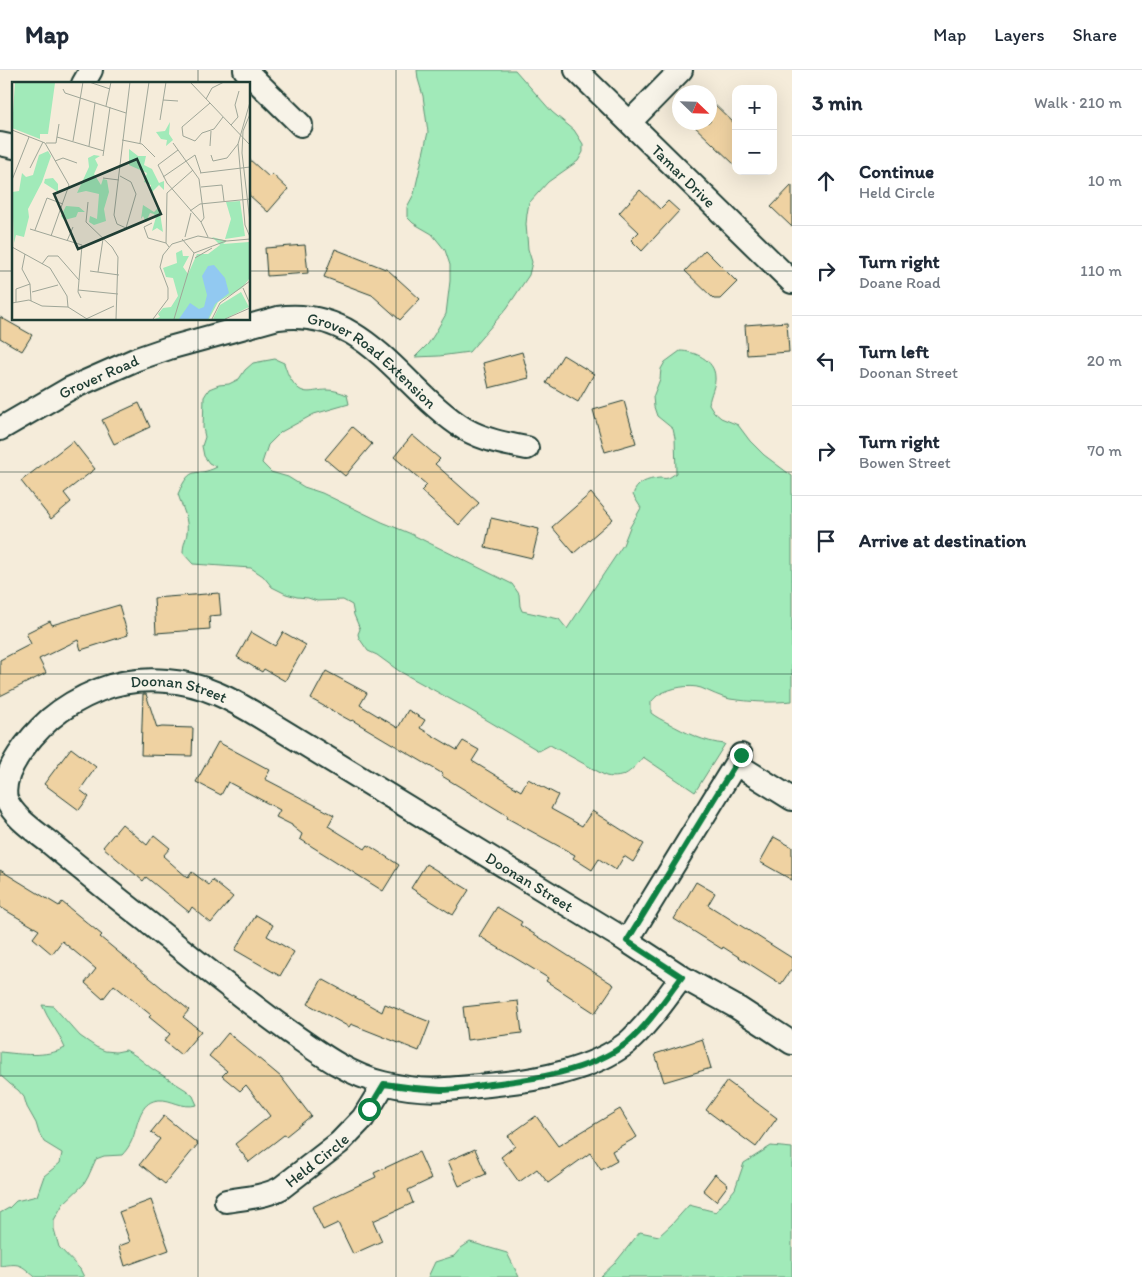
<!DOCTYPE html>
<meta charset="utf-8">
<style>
:root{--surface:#fff;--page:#f2f2f3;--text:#1f2937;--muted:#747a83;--line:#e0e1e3}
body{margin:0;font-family:Itim,sans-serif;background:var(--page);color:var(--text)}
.controls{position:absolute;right:15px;top:15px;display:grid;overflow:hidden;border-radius:10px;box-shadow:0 5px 20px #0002}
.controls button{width:45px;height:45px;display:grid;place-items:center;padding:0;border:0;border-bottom:1px solid var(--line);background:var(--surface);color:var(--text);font:25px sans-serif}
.compass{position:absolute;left:672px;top:15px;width:45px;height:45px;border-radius:50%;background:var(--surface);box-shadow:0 5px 20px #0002;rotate:113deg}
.stop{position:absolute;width:15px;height:15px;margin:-11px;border:4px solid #0b8043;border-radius:50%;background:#fff}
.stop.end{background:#0b8043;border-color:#fff;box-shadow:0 1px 5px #0008}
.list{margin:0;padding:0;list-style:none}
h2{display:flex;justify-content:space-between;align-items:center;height:65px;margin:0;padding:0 20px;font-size:21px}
h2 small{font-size:16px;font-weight:400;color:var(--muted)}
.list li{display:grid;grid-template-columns:32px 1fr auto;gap:15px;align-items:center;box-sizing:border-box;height:90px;padding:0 20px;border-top:1px solid var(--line)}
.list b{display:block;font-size:19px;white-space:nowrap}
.list p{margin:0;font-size:16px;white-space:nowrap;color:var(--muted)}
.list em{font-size:16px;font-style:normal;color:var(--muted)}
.icon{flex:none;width:28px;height:28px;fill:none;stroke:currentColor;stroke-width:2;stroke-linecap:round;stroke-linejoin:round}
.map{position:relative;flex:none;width:792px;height:1207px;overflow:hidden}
header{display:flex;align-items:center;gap:30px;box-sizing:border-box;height:70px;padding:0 25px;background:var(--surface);border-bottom:1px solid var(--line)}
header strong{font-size:24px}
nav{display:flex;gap:28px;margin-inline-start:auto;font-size:18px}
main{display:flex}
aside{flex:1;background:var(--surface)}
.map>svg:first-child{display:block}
.green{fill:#a1eab9;stroke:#609476}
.building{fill:#efd2a2;stroke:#1f3d34}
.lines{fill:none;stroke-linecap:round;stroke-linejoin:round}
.minor-casing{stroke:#1f3d34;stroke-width:26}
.minor{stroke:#f7f3e8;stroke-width:22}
.route{stroke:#0b8043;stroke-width:6}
.grid{fill:none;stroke:#1f3d34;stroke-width:1;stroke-opacity:0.55}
.labels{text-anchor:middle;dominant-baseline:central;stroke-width:4;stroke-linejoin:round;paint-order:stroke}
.street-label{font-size:16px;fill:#1f3d34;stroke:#f7f3e8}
.inset-road{fill:none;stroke:#9fa698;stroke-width:1}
.view{fill:#1f3d34;fill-opacity:0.15;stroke:#1f3d34;stroke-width:2.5}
.inset-edge{fill:none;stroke:#1f3d34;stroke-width:2.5}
</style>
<header>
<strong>Map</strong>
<nav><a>Map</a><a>Layers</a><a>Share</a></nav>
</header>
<main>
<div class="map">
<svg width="792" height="1207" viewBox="0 0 792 1207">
<rect width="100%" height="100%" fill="#f5ecda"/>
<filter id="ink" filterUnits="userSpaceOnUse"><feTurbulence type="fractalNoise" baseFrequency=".02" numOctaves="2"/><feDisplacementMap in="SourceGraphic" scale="10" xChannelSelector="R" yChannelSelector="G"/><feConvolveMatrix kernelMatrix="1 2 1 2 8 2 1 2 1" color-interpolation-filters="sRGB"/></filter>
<g filter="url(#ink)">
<!-- green -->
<g class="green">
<polygon points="417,0 515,0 552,42 574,60 583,74 583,82 578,91 548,112 529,133 527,144 526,154 528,179 532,192 529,205 507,238 469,282 439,286 415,287 428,274 434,265 446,244 450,211 450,195 445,180 432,164 413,153 407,147 407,137 414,124 428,62 423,26 418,9"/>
<path d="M680 281C694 281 715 290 715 307 716 315 710 325 709 334L714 342 721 348 738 355 750 371 764 385 792 406V631C771 633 751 632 730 629 720 627 711 622 701 618 689 614 671 618 660 624 656 626 654 629 651 632V643C656 647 662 650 668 653 686 663 704 672 725 674L695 722 643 687C632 700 625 710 606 706L550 675 539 681 470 640 399 601 377 585 368 581 359 568 358 564 360 559 354 545 352 535 343 530 317 531 308 528 297 527 286 524 272 517 263 506 251 498 193 494 183 483C183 474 186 470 187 463 189 449 182 437 178 424 192 392 194 409 217 397L209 393 204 386 202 376 205 367 203 358 204 327 209 319 219 315 229 314 239 309 245 300 253 293 275 289 284 293C286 299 288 306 292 311 303 328 312 320 327 320 334 320 340 322 347 325L349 334 314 344 281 362 268 375 262 393 271 402 288 407 304 417 322 423 382 452 409 463 512 514 519 524 520 536 522 541 559 549 567 559 623 475 630 457 641 438 633 425C636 413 647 409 660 408 663 408 665 409 668 408 671 407 673 405 676 403L675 368 673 359 657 346 654 337 653 327 660 309 661 299 665 292Z"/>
<path d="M42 935 53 936 80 966 96 977 105 981 116 982 126 980 136 986 151 998 186 1020 193 1026 197 1035C181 1039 172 1029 159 1030 142 1031 139 1048 135 1061 133 1070 128 1079 122 1085L104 1086 96 1089 88 1107 84 1114 63 1134 54 1150V1159L59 1177 80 1199 84 1207H35C20 1194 20 1193 0 1196V1143L9 1138 16 1131 37 1126 44 1106 60 1093 62 1083 44 1072 39 1063 36 1053 27 1037 24 1027 18 1020 10 1014 0 1005V982C21 984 45 988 65 978 59 962 48 950 42 935Z"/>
<polygon points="771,1076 792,1078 792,1207 600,1207 615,1193 640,1162 659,1166 672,1154 689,1135 716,1142 735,1119 744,1093"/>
<polygon points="470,1172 507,1183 519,1207 428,1207 435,1192 454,1186 461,1178"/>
</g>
<!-- building -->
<g class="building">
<polygon points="710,30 736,55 736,96 690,52 710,52"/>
<polygon points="249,89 269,107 272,104 288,119 268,142 249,125"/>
<polygon points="792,115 792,157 771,137"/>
<polygon points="640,120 660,139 668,131 679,141 642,181 631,170 639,162 619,143"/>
<polygon points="305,175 308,203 267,206 265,178"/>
<polygon points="335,179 388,200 420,229 400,250 372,225 324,207"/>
<polygon points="705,180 737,212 720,229 714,229 685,201"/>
<polygon points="0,247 32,265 22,281 0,268"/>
<polygon points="787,252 789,282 747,285 745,255"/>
<polygon points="522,282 529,308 489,318 483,293"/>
<polygon points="563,285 594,304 578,332 546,313"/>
<polygon points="624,331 636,373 605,382 593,340"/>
<polygon points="139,333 150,357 114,374 102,350"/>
<polygon points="352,357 372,374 345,406 325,389"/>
<polygon points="412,365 440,389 435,394 479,433 459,455 421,421 427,415 394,387"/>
<polygon points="73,371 95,399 64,423 71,432 51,449 21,411"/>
<polygon points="591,423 613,449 574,483 552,457"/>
<polygon points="491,448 539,459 532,488 485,477"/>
<polygon points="219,523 221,545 209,546 210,559 156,563 154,528"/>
<polygon points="119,535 128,565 81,580 78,570 39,589 46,603 0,626 0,590 31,574 26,563 50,551 52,555"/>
<polygon points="251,562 275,576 283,562 306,575 285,611 264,599 262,602 237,587"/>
<polygon points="326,601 367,623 360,635 398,658 408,640 425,650 420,658 457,680 463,671 479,680 472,691 521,721 528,709 558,725 551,739 582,756 592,741 644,774 633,792 624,786 616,800 599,789 592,800 573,788 575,785 507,748 508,746 442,706 443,704 352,650 351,651 311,629"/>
<polygon points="143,624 146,624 157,658 162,657 193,658 192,686 141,685"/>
<polygon points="218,672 270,700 265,709 334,745 328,756 365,779 368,775 399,795 383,821 300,769 302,764 292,756 292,755 276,747 280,740 228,712 221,725 196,712"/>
<polygon points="71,678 96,697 80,720 89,727 79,740 44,714"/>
<polygon points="122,754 147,775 154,765 170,778 163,786 188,808 192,802 209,815 212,810 233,827 211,853 192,837 189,842 146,807 143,811 103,777"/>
<polygon points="774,767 792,777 792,810 760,792"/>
<polygon points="426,794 469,820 453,845 411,818"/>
<polygon points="0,800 59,836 62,832 102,865 100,867 189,940 183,947 201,961 181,985 164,971 170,964 149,947 151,945 114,915 103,929 85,913 96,899 62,871 52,884 33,868 39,860 0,837"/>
<polygon points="696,812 715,823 708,835 792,888 792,898 781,914 723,877 722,879 674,849"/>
<polygon points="497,837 522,852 520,855 614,915 595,943 546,911 548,908 479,866"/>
<polygon points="256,845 273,855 267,866 294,882 280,906 235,880"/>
<polygon points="322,909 382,942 385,934 430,952 419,981 351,954 349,957 308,934"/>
<polygon points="518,931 522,963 467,970 463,937"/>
<polygon points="228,963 281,1007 311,1046 286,1066 284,1065 249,1092 235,1074 270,1046 246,1015 240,1021 222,1006 227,1001 209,986"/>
<polygon points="702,969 711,998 664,1012 655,984"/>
<polygon points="727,1011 777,1048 756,1077 706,1040"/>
<polygon points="620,1039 637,1067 612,1081 617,1091 601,1100 590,1083 548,1113 537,1099 519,1112 501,1087 515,1076 508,1066 536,1046 558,1076"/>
<polygon points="164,1046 198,1074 165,1114 140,1094 160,1069 151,1062"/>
<polygon points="475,1079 486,1104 459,1116 448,1091"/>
<polygon points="419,1082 431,1109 408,1120 413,1133 373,1151 382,1171 353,1184 338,1153 323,1160 312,1137 376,1107 374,1103"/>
<polygon points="715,1104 728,1115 716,1131 703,1120"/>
<polygon points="151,1130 169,1180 125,1196 119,1176 130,1172 119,1142"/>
</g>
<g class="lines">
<defs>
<g id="minor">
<polyline points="245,0 301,55"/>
<path id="s1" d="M576 0 792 212"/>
<polyline points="83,14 91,0"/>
<polyline points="630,52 681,0"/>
<polyline points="0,74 14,77"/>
<path id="s2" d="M0 359 69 319 137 289 169 278 278 248C365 236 402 320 465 359 484 370 506 374 527 378"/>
<polyline points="736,694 792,729"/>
<polyline points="627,871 741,685"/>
<path id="s3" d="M682 907C665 929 648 955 627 973 593 999 539 1010 497 1014 480 1016 463 1018 446 1019 426 1021 403 1018 383 1013 348 1005 318 982 288 961 239 926 191 887 144 849 112 824 81 799 50 773 35 761 14 748 6 729 0 701 31 666 50 649 64 637 82 627 99 620 121 611 144 609 167 611 202 613 233 630 262 648L627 871 682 907 738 938 792 973"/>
<path id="s4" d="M226 1131C245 1128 264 1127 281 1118L339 1073 363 1048 384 1014"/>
</g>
</defs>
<!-- minor casing -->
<use href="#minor" class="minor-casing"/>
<!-- minor -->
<use href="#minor" class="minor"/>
</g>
</g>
<g class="lines" filter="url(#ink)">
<!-- route -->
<path class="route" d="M369 1039 384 1014C403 1017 422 1019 441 1020 455 1020 469 1017 483 1015 529 1010 591 1002 628 972 649 954 665 929 682 907L627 871 741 685"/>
</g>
<!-- grid -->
<path class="grid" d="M198 0V14M396 0V1207M594 0V1207M0 201H14M249 201H792M198 249V1207M0 402H792M0 604H792M0 805H792M0 1006H792"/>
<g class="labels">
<!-- street labels -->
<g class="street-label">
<text stroke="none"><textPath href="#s1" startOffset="151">Tamar Drive</textPath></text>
<text stroke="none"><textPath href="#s2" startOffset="409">Grover Road Extension</textPath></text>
<text stroke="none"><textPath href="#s2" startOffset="112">Grover Road</textPath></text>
<text stroke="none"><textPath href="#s3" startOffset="1048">Doonan Street</textPath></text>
<text stroke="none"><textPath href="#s3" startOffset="1452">Doonan Street</textPath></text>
<text stroke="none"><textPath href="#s4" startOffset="102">Held Circle</textPath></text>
</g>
</g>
<!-- overview -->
<g transform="translate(12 12)">
<rect width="238" height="238" fill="#f5ecda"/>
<path d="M3 0 43 1 36 52H28V57L0 46ZM158 40 157 52 161 58 154 64 155 58 149 57 144 50 153 49ZM117 67 126 74H134L132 83 140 87 147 101 152 99V108L147 103 139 111V103L132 100 135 91 117 83ZM36 69 39 74 30 100 16 127 17 135 12 155 4 153 2 161 0 110 7 109 10 91 14 95 21 93 27 73ZM82 73 88 74 83 77 86 83 82 92 89 103 91 97 95 98 97 110 92 127 94 139 82 143 77 140 78 134 85 137 87 112 74 109 65 111 77 85 76 76ZM41 96 46 102V110L32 101 33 97ZM228 119 233 154 213 157 219 137 214 120ZM131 123 142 130 147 125 151 150 145 146 140 149 144 135 142 132 138 131 134 140 131 134 129 137ZM54 124 67 125 73 130H66L64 135 52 138 49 134ZM200 155 215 159 211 162 237 160V197L230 206 206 220 197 237H143L148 235 146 232 151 226 159 225 166 214 161 196 154 195 151 186 165 181 164 171 170 168 171 174H177L171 185 176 192 185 172H196L208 163ZM229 210 237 225 213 237H201L208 223Z" fill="#a1eab9"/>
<path d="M202 183 213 196 217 211 203 222 196 237H167L178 221 187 227 192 225 195 213 190 194 196 184Z" fill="#92c9f1"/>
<path class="inset-road" d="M77 0 98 7M178 0 238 63M51 7 53 11 114 31M194 17 200 6 212 0M151 18 166 19M238 20 226 62 233 143 238 155M198 21 170 45 171 54 183 59 190 51 202 47 211 35M94 24 99 0M238 32 231 49 230 71 238 140M148 38 154 0M219 43 226 35 223 23 227 9M0 48 33 61 57 103 39 154M45 55 92 69M110 58 130 62 143 75M61 59 71 0M34 61H44L47 42M128 61 137 0M161 61 187 97 192 136 189 140M77 64 83 21M198 64 199 49M166 68 146 83 155 101 189 140 196 155M199 73 201 79 215 76 226 62M91 74 98 25M43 79 51 76 65 81M18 86 31 60M188 91 238 85M108 94 119 100 124 112 114 146 105 142 102 133 118 0M151 95 183 73 189 91M91 96 107 98M0 98 17 55M189 105 210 103 212 119M76 120 74 140 100 165 106 175 104 237M178 129 188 122 238 117M140 141 132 145 136 156 154 161 157 165M18 147 70 163 66 210 69 216M23 148 35 116 51 122M173 155 179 131M170 157 182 171M55 159 61 145M154 161 155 111 181 88M0 165 38 186 55 214 56 225M182 171 214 159M13 172 10 187 18 202 19 219M183 176 200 166M30 182 36 174H46L67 198M78 189 107 193M86 190 91 157M231 206 238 222M66 208 106 212M20 210 46 203M4 220V207L18 202M0 221 17 218 30 224 56 225 75 237M74 237 102 224M141 237 156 217V206L148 185 151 173 160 162 186 154 215 159 238 157M162 237 182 171M200 237 208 221 238 199M213 237 238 226"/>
<path class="view" d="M125 77 149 132 66 167 42 112Z"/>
<rect width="238" height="238" class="inset-edge"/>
</g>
</svg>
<div class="controls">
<button>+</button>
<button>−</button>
</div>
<svg class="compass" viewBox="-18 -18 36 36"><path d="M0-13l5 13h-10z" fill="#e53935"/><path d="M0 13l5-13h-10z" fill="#747a83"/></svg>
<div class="stop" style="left:369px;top:1039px"></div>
<div class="stop end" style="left:741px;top:685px"></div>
</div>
<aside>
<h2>3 min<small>Walk · 210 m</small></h2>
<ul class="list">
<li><svg class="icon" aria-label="ahead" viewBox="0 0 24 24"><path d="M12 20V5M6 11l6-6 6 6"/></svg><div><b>Continue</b><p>Held Circle</p></div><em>10 m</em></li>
<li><svg class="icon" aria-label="right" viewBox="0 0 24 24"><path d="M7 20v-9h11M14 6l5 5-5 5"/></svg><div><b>Turn right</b><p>Doane Road</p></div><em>110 m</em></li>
<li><svg class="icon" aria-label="left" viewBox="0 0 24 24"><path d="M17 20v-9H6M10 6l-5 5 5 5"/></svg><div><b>Turn left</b><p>Doonan Street</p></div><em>20 m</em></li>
<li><svg class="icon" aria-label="right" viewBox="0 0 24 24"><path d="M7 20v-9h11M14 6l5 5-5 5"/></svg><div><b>Turn right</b><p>Bowen Street</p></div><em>70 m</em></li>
<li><svg class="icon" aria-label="arrive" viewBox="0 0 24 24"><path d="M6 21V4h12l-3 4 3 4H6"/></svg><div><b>Arrive at destination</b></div></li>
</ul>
</aside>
</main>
